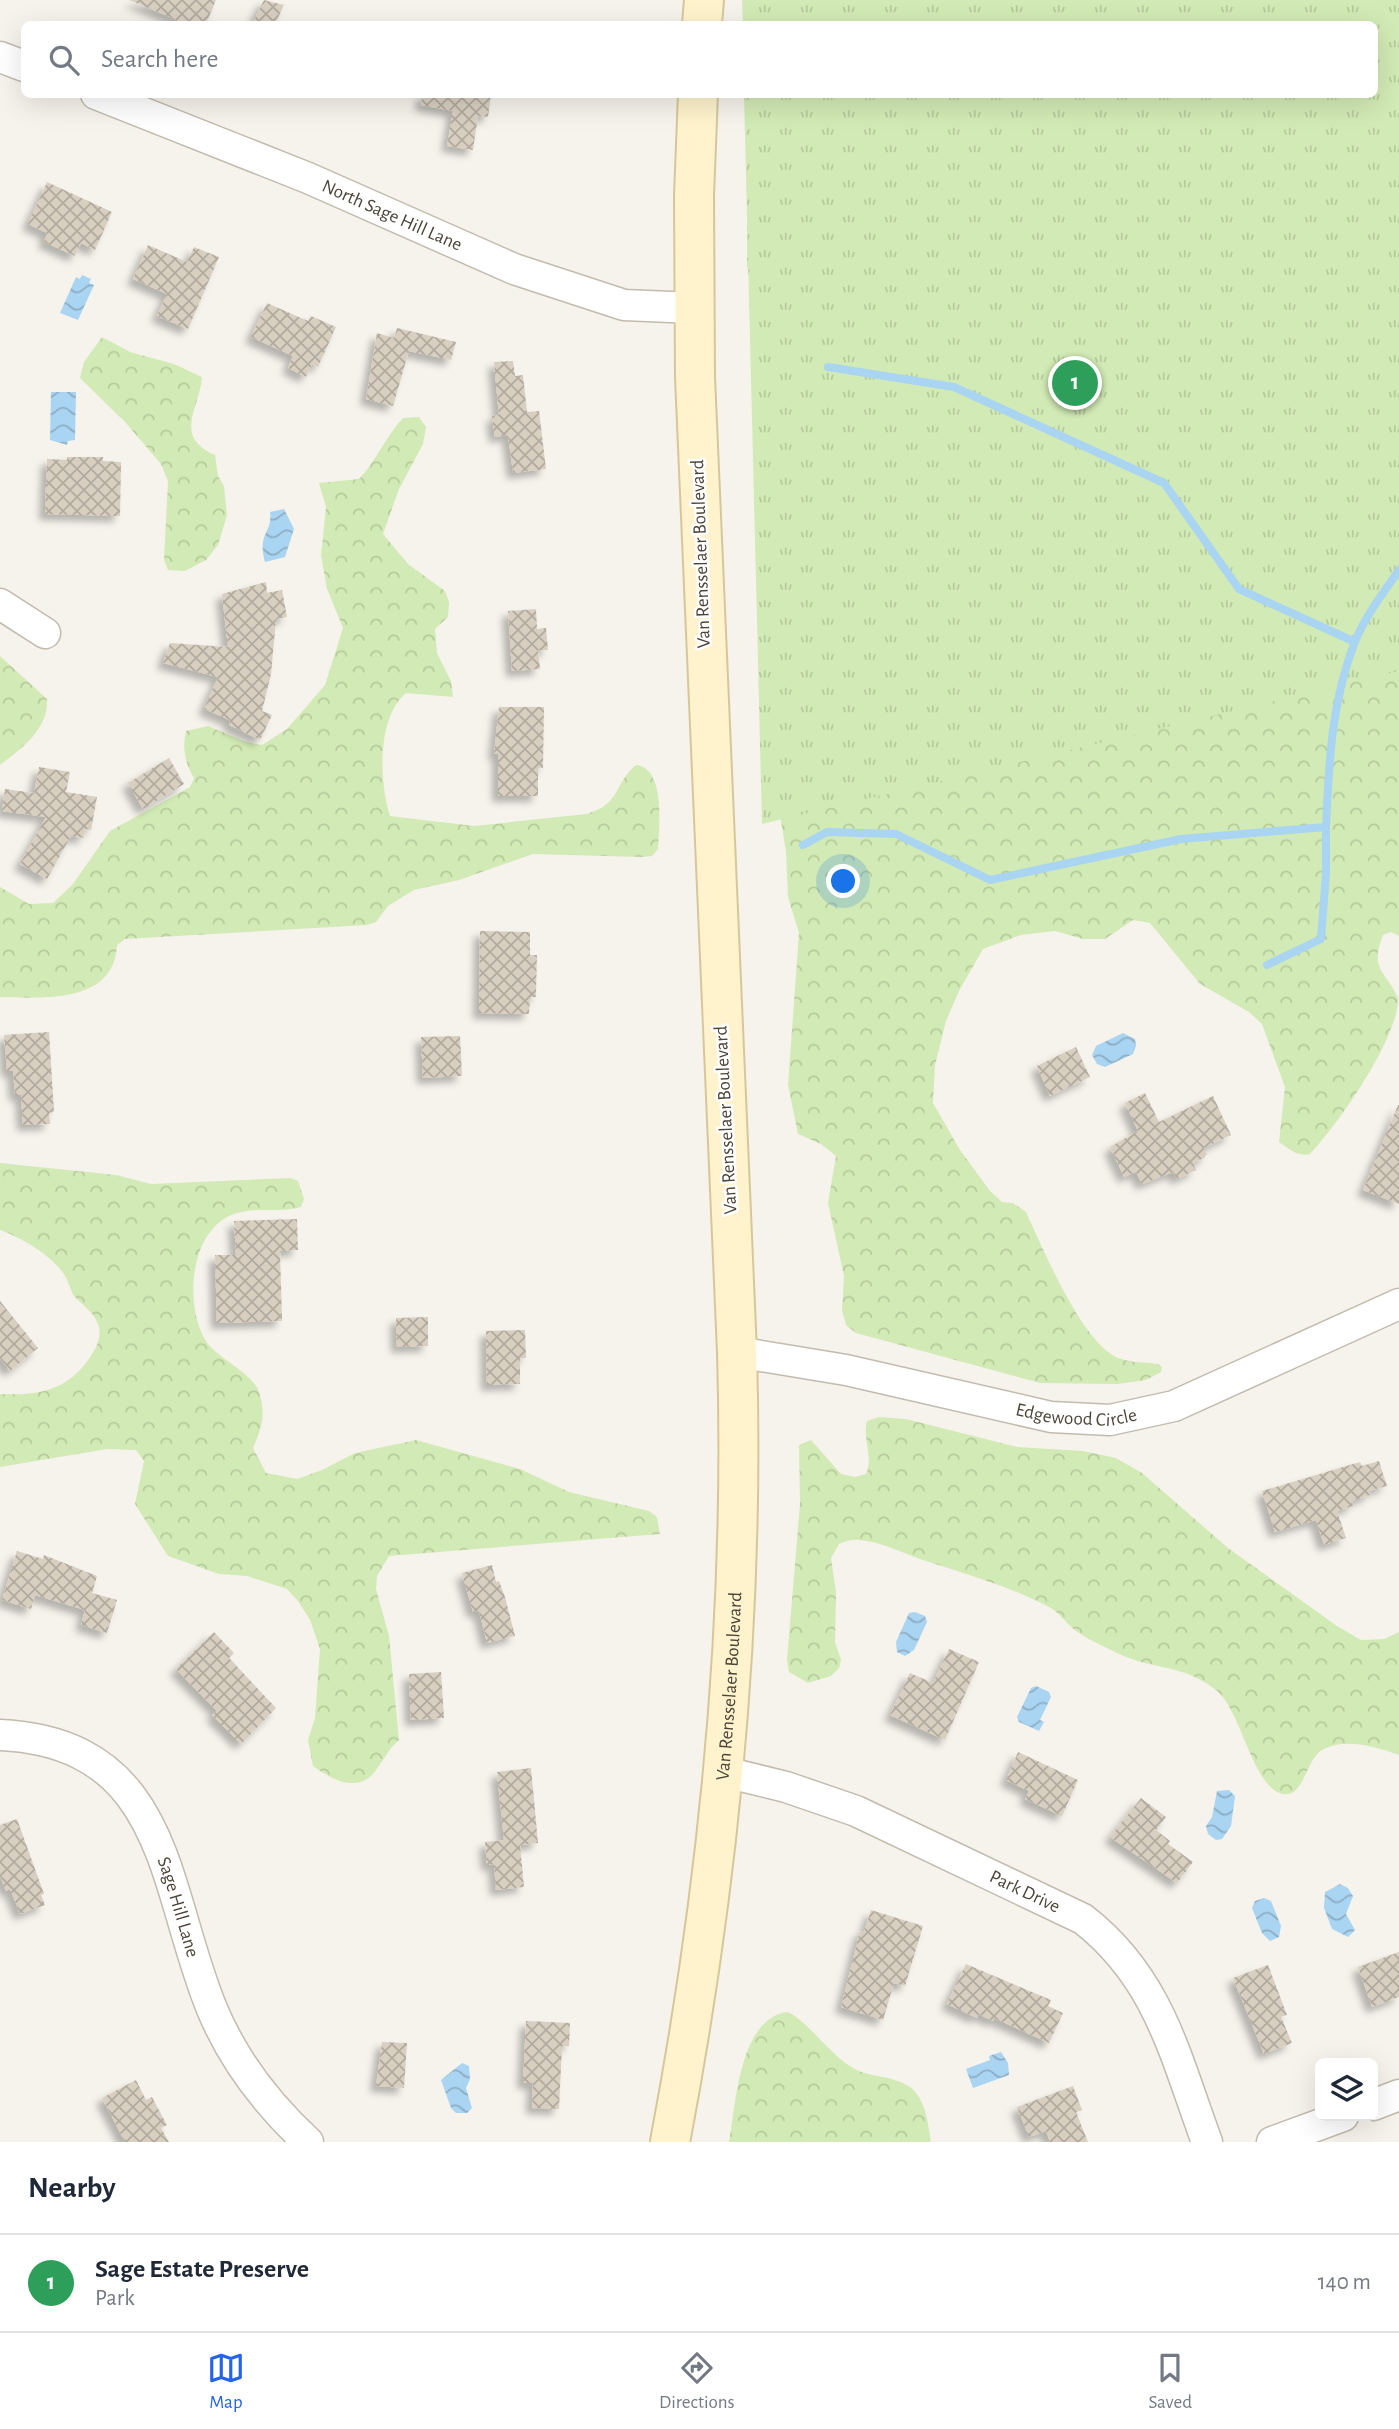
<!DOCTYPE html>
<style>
:root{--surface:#fff;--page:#f6f6f7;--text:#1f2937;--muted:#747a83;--line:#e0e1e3;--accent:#2563eb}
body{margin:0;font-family:"Alegreya Sans",sans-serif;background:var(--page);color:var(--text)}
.controls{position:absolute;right:21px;bottom:21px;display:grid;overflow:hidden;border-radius:10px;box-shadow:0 7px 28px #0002}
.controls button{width:63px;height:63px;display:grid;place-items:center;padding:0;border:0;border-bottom:2px solid var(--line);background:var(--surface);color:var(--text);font:35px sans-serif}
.you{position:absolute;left:844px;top:882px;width:24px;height:24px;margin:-18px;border:5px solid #fff;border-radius:50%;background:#1a73e8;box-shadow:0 0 0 10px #1a73e833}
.badge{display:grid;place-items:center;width:46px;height:46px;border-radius:50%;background:var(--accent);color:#fff;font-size:23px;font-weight:700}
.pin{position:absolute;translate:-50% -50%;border:4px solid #fff;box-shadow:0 2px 7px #0006}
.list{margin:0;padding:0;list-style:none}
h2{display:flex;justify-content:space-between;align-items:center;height:91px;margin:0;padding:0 28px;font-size:30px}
h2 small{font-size:23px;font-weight:400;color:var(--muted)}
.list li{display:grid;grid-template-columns:46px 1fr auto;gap:21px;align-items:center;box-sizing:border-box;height:98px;padding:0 28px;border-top:2px solid var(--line)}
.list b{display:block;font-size:26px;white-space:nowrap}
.list p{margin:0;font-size:23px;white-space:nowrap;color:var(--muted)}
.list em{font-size:23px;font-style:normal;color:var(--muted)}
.icon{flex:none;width:38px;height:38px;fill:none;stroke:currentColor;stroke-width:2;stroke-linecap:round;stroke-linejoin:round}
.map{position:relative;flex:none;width:1399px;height:2142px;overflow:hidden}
.search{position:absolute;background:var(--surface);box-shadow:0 7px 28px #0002;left:21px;right:21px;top:21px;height:77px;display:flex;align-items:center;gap:18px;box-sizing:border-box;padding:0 24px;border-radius:10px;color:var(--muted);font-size:26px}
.sheet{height:189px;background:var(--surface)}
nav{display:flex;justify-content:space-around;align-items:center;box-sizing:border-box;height:98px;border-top:2px solid var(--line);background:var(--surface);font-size:19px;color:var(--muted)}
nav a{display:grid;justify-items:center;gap:4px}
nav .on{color:var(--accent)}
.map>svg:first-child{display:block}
.forest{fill:url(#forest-crowns)}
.park{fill:url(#park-tufts)}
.water{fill:url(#water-waves)}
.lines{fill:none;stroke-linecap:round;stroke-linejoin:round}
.stream{stroke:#a9d4f2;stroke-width:8}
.building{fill:url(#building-cross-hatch);filter:url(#shadow)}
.minor-casing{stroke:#c2bbae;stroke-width:33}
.secondary-casing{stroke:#d6c79b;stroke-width:42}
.minor{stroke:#fff;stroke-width:30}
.secondary{stroke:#fff3cd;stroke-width:38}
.labels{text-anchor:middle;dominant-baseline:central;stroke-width:5;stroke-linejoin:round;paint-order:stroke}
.street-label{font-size:19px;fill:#4b4439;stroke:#fff}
</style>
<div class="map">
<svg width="1399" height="2142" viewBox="0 0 1399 2142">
<defs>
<pattern id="forest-crowns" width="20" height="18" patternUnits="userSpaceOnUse" patternTransform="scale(1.75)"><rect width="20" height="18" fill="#d2eab5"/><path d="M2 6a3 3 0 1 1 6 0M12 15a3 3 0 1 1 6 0" fill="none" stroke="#b6ca9c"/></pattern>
<pattern id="park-tufts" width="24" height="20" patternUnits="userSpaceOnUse" patternTransform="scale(1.75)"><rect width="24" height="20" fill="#d2eab5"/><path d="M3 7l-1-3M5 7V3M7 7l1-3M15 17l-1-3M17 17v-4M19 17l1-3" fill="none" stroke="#b6ca9c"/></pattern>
<pattern id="water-waves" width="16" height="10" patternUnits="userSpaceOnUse" patternTransform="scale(1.75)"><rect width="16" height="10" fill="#a9d4f2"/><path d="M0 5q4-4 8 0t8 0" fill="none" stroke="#8caec5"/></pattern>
<pattern id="building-cross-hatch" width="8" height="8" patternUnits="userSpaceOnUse" patternTransform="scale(1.75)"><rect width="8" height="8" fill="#d8cfc1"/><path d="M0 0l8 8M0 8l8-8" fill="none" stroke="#b1aa9e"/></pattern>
<filter id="shadow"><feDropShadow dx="-6" dy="6" stdDeviation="3.5" flood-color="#0004"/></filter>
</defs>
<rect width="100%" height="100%" fill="#f6f3ec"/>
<!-- forest -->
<g class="forest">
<path d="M1399 0V936L1391 932 1383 935C1369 971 1386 970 1398 998 1399 1038 1336 1127 1310 1154 1297 1157 1289 1149 1279 1142L1285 1087 1262 1024 1249 1012 1200 984 1150 923 1133 920 1105 939H1083L1055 931 1021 935 983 949 959 991 946 1021 935 1065 933 1103 960 1150 990 1191 1002 1202 1013 1203 1026 1212C1043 1249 1078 1332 1111 1354 1123 1363 1143 1362 1158 1364L1162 1367 1161 1372 1146 1380 1118 1384 1040 1383 856 1333 846 1325 842 1310 844 1276 828 1203 836 1156 821 1144 798 1134 788 1085 799 933 788 897 786 852 779 809 753 293 747 266V192L1374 94V24Z"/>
<path d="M102 337 130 352 174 364 202 377C200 408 172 436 215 455L218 476 224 486 227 515 218 545 206 560 185 571 168 570 164 560 168 481 161 464 126 423 80 378 84 362Z"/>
<path d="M419 417 426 427 423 444 399 489 383 534 408 564 445 591 449 602 448 617 435 629 437 653 451 681 453 697 406 693C377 717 379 782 390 816L474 826 586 814C622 804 613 784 636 765 666 768 659 827 658 849L652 856 641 857 533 854 459 880 414 890 388 906 376 922 367 925 125 939 117 945C114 1004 44 998 0 997V887L29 904 53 903 73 884 110 831 190 787 194 778C185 763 182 749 186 731L208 726 246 742 262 745 287 729 325 685 343 628 327 589 321 555 326 507 319 483 359 479C377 460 385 437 403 418Z"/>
<path d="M0 656 47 699C49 729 21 749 0 765Z"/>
<path d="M0 1163 116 1175 151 1184 291 1178 298 1181 304 1199 301 1207C280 1213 257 1207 237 1213 188 1227 183 1309 208 1344 220 1359 254 1375 259 1392 266 1414 262 1427 253 1448L266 1473 297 1479 322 1470 355 1453 416 1440 520 1469 569 1492 649 1511 657 1517 660 1534 389 1556 377 1576 376 1589 389 1636 399 1740C387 1750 382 1764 372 1775 354 1793 328 1777 313 1766L308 1740 315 1718 320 1649 310 1620 298 1601 287 1589 247 1576 219 1574 168 1556 135 1504 144 1461 136 1450 107 1449 0 1467V1394C40 1396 70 1390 92 1354 98 1345 102 1334 98 1324 93 1311 83 1306 74 1296 70 1290 69 1282 65 1276 53 1256 22 1238 0 1230Z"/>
<path d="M879 1417 906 1419 1017 1447 1083 1451 1116 1458 1142 1473 1228 1548 1337 1626 1361 1640 1384 1639 1399 1632V1755C1377 1747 1345 1737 1322 1750 1306 1759 1304 1798 1283 1794 1253 1789 1241 1709 1216 1690 1184 1664 1153 1670 1119 1654 1105 1647 1089 1640 1076 1631 1067 1624 1060 1613 1049 1607 1009 1586 962 1573 920 1559 901 1552 880 1542 860 1540 852 1539 846 1541 839 1544L831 1558 836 1592 835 1642 841 1660 839 1668 831 1676 808 1683 789 1672 787 1660 800 1504 799 1445 811 1440 841 1474 855 1477 866 1474C874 1456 862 1440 867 1421Z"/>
<path d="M787 2012C805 2018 831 2056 853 2068 870 2078 893 2075 910 2087 926 2099 928 2124 931 2142H729C736 2104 739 2019 787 2012Z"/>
</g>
<!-- park -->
<polygon class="park" points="742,0 1399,0 1399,671 762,824 744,95 1374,94 1374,24 743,24"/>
<!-- water -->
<g class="water">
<polygon points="82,275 91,279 89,283 94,285 78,320 60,313 76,277 80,279"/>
<polygon points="51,392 76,392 75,440 68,441 67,445 50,440"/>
<path d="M284 509 294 529 285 557 265 562C257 532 273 533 270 512Z"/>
<polygon points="1123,1033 1135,1039 1136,1046 1133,1054 1105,1067 1097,1064 1092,1055 1096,1046"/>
<polygon points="915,1612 925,1616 927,1622 914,1650 905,1656 897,1652 896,1642 909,1613"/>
<polygon points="1036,1686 1049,1692 1051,1697 1040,1720 1044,1722 1039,1731 1019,1722 1017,1717 1031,1688"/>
<polygon points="1229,1790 1235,1796 1231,1826 1222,1839 1216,1840 1208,1834 1206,1826 1212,1817 1217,1791"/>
<polygon points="1340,1884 1348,1888 1353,1896 1346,1914 1355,1930 1348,1937 1332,1929 1324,1908 1325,1892"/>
<polygon points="1264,1898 1271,1901 1281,1926 1279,1937 1270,1941 1262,1933 1252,1908 1255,1901"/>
<polygon points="1001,2052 1008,2063 1009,2075 973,2088 966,2069 990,2060 989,2056"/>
<polygon points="462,2063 469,2066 470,2079 466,2088 472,2108 467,2113 456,2113 451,2108 441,2080"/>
</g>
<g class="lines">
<!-- stream -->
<g class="stream">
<polyline points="828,367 954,387 1164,483 1239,589 1355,642"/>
<path d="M803 845 827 832 896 834 990 880 1181 839 1326 827C1329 763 1331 705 1354 644 1364 618 1383 593 1399 570"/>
<polyline points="1267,965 1321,939 1326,873 1326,827"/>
</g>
</g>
<!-- building -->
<g class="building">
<polygon points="129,0 216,0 206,24 187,24"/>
<polygon points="264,0 284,5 275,24 252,24"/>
<polygon points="422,94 491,94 488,117 478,116 473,150 447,146 453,111 421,105"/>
<polygon points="47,182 112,212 95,250 81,243 75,256 44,242 47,233 28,224"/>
<polygon points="148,245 187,262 194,247 219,257 188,329 157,316 167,294 133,279"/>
<polygon points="267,303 308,321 311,316 336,327 318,367 312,364 306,377 288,368 293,356 251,337"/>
<polygon points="397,328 456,342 451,360 409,351 393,406 366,399 377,333 394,338"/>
<polygon points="513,361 515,376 523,375 527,412 539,411 546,469 513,473 508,435 495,437 492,416 499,415 494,362"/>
<polygon points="67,457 103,457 103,461 121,462 120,516 45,514 47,459 67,460"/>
<polygon points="266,582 267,593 282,590 287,617 276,619 271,674 262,711 272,715 260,740 229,725 230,720 204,709 218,677 163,663 170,643 228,647 222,594"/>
<polygon points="536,609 537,629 546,628 548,650 538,650 540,669 512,671 508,611"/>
<polygon points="499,707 544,707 543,768 538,768 538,796 498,796 498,754 494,754"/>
<polygon points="169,758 184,784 143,809 128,783"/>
<polygon points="39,767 70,772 66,792 97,797 91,830 85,829 84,838 71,836 47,879 20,864 46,817 2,811 5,789 34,793"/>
<polygon points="480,931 530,932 530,955 537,955 536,992 536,997 530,997 529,1014 479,1013"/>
<polygon points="49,1032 54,1112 49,1113 50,1124 23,1125 21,1095 15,1095 13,1071 7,1071 4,1035"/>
<polygon points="460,1036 462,1076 423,1078 421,1037"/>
<polygon points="1076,1047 1090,1077 1050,1096 1037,1066"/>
<polygon points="1145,1093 1159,1122 1213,1096 1231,1135 1204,1148 1207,1154 1204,1158 1193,1163 1196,1170 1177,1179 1173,1172 1142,1184 1136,1172 1124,1177 1110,1147 1138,1131 1125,1103"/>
<polygon points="1398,1105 1399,1105 1399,1204 1363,1190"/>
<polygon points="297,1219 298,1250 280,1251 282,1321 217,1323 215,1255 236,1255 234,1221"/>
<polygon points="0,1301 38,1348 10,1371 0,1358"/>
<polygon points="428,1317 428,1346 397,1347 396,1318"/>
<polygon points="525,1330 526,1358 520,1358 520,1384 487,1385 486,1331"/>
<polygon points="1379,1461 1387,1486 1369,1491 1370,1495 1352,1501 1353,1506 1337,1511 1346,1538 1324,1545 1316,1520 1275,1532 1262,1491 1360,1462 1362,1466"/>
<polygon points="17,1551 43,1559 44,1555 97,1576 92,1593 117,1600 107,1633 81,1625 85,1610 35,1595 31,1609 2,1600"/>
<polygon points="492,1565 496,1582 499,1581 505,1597 515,1636 487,1643 479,1611 473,1612 462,1573"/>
<polygon points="214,1632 234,1653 229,1658 276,1708 241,1744 212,1715 217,1711 176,1669"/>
<polygon points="949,1649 979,1662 945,1740 890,1715 910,1673 933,1683"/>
<polygon points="441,1672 444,1718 411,1720 409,1674"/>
<polygon points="1018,1752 1078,1780 1062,1816 1025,1799 1029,1791 1006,1780"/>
<polygon points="531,1768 538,1843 520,1845 524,1887 496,1890 494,1864 487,1865 485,1842 504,1840 497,1772"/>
<polygon points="1141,1798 1166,1817 1156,1830 1170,1841 1168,1844 1193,1862 1177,1883 1110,1837"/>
<polygon points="17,1819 44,1894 41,1895 45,1905 20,1914 10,1889 6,1891 0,1876 0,1825"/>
<polygon points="871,1910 923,1926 905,1986 894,1983 883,2020 841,2007 860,1931 864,1932"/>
<polygon points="1399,1952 1399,1997 1372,2007 1358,1967"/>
<polygon points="966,1964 1051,2000 1048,2006 1063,2013 1049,2043 994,2018 993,2021 978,2014 977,2018 947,2004"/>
<polygon points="1268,1965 1287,2015 1281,2017 1292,2043 1264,2054 1233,1978"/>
<polygon points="526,2021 570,2023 569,2046 562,2046 559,2109 532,2108 533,2083 523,2083"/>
<polygon points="382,2042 407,2043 404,2088 376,2086"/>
<polygon points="136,2080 146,2100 152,2097 167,2125 161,2128 169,2142 125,2142 102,2098"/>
<polygon points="1073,2086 1082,2110 1076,2112 1088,2142 1050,2142 1046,2131 1029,2137 1017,2107"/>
</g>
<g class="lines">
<defs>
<g id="minor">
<polyline points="0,57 24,66"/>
<path id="s1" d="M96 94 308 178 514 269 624 305 694 308"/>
<polyline points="0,604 45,633"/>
<path id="s2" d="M737 1352 846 1370 1051 1417 1110 1420 1174 1406 1399 1304"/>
<path id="s3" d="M0 1735C170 1743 162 1888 212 2009 234 2062 267 2104 308 2142"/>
<path id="s4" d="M725 1772 786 1787 856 1811 1083 1919C1159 1978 1175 2056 1207 2142"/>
<polyline points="1373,2105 1399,2095"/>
<polyline points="1272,2142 1343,2116"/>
</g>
<g id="secondary">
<polyline points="702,24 704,0"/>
<path id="s5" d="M670 2142C720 1879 745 1620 737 1352L695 377 694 195 698 94"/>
</g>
</defs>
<!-- minor casing -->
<use href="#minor" class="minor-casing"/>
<!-- secondary casing -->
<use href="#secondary" class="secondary-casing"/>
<!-- minor -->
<use href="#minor" class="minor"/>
<!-- secondary -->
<use href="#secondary" class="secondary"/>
</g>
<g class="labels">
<!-- street labels -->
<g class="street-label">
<text stroke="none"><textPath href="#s1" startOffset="320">North Sage Hill Lane</textPath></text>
<text transform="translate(701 554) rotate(-92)">Van Rensselaer Boulevard</text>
<text transform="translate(726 1120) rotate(-93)">Van Rensselaer Boulevard</text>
<text stroke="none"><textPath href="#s2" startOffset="346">Edgewood Circle</textPath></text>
<text stroke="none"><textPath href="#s5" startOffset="460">Van Rensselaer Boulevard</textPath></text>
<text stroke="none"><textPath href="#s4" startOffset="324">Park Drive</textPath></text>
<text stroke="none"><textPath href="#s3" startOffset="271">Sage Hill Lane</textPath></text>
</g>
</g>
</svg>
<div class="controls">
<button><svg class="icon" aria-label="layers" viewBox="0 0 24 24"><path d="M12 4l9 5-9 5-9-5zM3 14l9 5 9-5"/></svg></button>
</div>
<div class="you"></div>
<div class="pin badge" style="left:1075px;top:383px;background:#2e9e5b">1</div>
<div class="search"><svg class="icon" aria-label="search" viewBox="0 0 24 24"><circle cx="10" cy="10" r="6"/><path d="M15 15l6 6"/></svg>Search here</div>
</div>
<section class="sheet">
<h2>Nearby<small></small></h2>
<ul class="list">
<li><span class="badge" style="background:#2e9e5b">1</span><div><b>Sage Estate Preserve</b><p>Park</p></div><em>140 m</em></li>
</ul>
</section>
<nav>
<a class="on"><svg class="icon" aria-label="map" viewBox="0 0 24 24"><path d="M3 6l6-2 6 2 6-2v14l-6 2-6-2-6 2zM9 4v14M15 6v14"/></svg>Map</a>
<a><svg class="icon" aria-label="directions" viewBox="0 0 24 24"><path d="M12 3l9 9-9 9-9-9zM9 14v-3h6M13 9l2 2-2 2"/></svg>Directions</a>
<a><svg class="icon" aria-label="saved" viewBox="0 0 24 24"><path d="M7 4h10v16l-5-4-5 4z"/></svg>Saved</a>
</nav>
